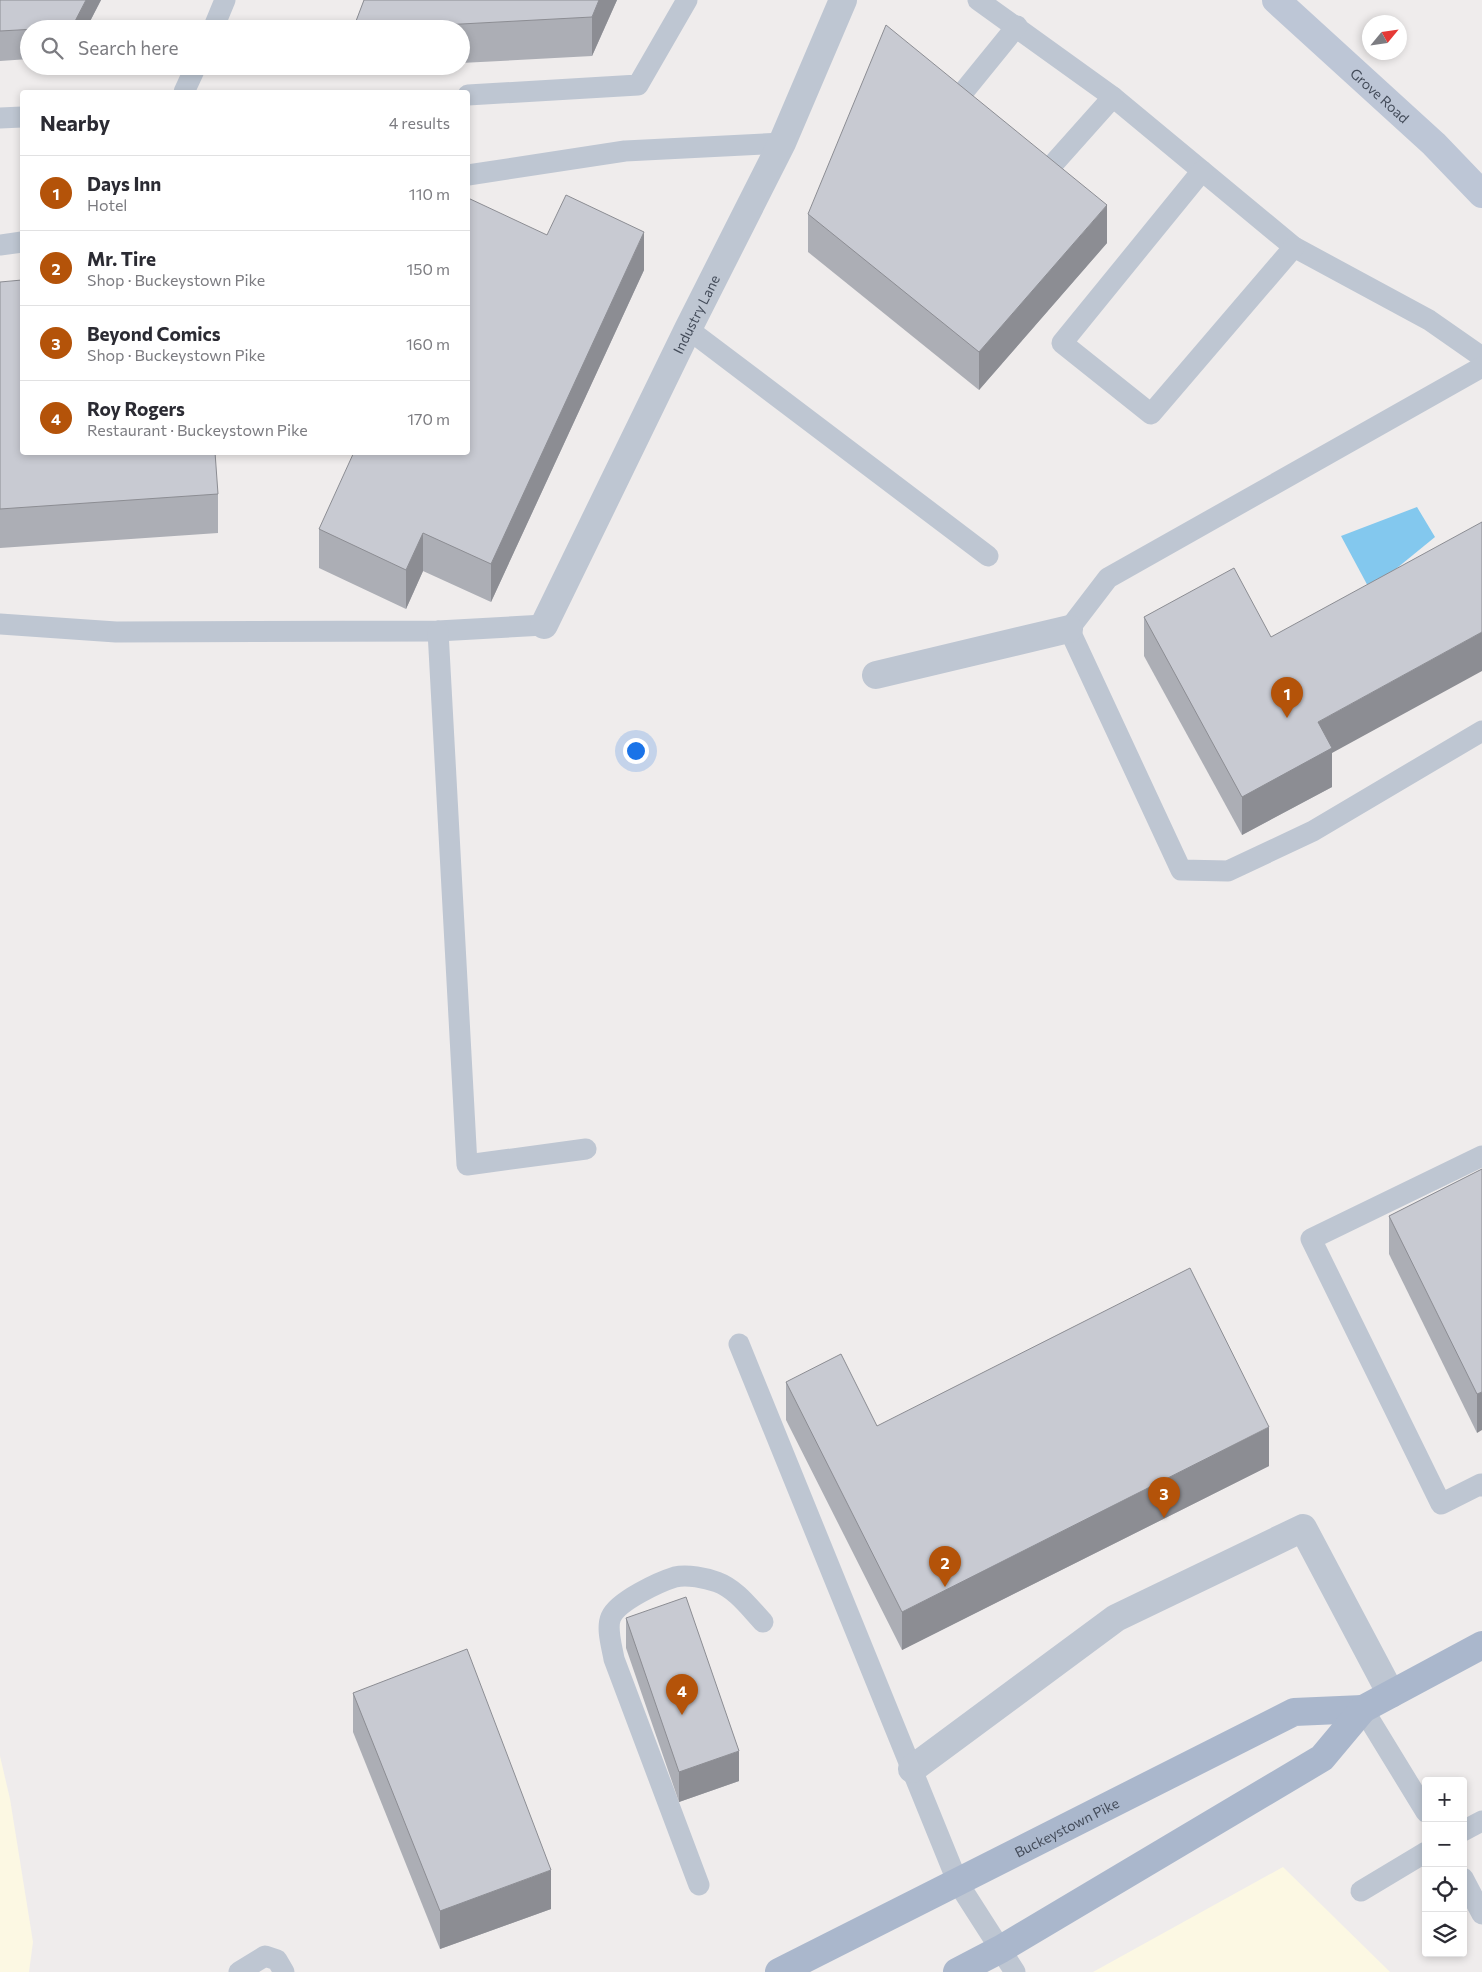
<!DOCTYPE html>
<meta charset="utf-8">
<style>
:root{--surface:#fff;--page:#f2f2f3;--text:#2b2b33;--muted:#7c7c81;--line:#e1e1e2;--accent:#b45309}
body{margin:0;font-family:Commissioner,sans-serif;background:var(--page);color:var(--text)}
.controls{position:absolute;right:15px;bottom:15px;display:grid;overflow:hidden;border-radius:5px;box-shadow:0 2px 8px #0003}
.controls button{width:45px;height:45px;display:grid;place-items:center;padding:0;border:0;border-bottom:1px solid var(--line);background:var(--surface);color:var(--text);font:25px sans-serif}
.compass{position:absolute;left:1362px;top:15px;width:45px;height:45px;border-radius:50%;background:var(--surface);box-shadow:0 2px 8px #0003;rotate:61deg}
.you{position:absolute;left:635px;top:750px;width:18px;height:18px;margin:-12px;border:4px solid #fff;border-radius:50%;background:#1a73e8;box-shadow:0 0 0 8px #1a73e833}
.badge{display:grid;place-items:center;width:32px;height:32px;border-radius:50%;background:var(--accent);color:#fff;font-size:16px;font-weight:700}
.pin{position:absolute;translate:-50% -41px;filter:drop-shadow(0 1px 2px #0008)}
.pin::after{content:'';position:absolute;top:26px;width:18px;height:15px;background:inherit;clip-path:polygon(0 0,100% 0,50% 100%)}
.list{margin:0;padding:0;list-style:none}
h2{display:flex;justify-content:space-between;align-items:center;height:65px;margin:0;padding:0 20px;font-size:21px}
h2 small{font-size:16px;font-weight:400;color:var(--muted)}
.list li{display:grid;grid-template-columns:32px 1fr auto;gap:15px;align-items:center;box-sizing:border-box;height:75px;padding:0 20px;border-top:1px solid var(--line)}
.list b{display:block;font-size:19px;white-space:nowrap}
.list p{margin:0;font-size:16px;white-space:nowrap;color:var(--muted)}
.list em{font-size:16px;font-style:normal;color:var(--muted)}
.icon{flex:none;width:28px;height:28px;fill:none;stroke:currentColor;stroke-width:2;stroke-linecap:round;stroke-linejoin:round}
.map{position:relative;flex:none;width:1482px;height:1972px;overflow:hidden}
.search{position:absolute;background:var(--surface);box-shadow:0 2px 8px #0003;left:20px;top:20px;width:450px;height:55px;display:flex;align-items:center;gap:12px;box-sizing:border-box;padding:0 18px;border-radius:28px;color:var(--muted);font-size:19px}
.panel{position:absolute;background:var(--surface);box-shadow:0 2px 8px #0003;left:20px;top:90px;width:450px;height:365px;border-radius:5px}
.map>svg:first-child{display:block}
.commercial{fill:#fcf8e3}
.water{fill:#83c8ee}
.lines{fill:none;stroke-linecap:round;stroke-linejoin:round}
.lane{stroke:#bec6d2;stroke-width:21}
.street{stroke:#bec6d2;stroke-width:28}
.secondary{stroke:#bdc6d6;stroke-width:28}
.primary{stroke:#aab7cc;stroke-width:28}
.wall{fill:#acaeb5}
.shaded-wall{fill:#8c8d93}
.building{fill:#c8cad2;stroke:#8c8d93}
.labels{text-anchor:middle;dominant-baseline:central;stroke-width:4.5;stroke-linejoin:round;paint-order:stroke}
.street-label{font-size:14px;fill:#444c5a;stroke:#fff}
</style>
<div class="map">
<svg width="1482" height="1972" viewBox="0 0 1482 1972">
<rect width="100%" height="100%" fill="#efecec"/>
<!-- commercial -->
<g class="commercial">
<polygon points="0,1756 10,1799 33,1942 29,1972 0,1972"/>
<polygon points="1283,1867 1390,1972 1093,1972"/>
</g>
<!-- water -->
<polygon class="water" points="1417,507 1435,537 1370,590 1341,536"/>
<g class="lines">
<!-- lane -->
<g class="lane">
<polyline points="978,0 1113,97 1294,247 1429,320 1482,357"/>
<polyline points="213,29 225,0"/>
<polyline points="184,92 196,66"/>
<polyline points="468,95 638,85 687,0"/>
<polyline points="956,101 1017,26"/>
<polyline points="0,118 22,117"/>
<polyline points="1047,171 1113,97"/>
<polyline points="1202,171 1062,343 1151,414 1294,247"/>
<polyline points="468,175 625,151 782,143"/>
<polyline points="0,245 22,242"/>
<polyline points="688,329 988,556"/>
<polyline points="1482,367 1108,578 1069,629 1181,870 1228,871 1313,831 1482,731"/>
<polyline points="0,624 116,632 438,631 544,625"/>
<polyline points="438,631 467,1165 586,1149"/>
<polyline points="1482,1156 1311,1239 1441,1504 1481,1484 1482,1486"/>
<polyline points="739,1344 958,1883 1015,1972"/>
<polyline points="1363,1709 1426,1812"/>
<polyline points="1463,1831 1482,1821"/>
<polyline points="1463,1878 1482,1914"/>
<path d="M699 1885 614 1659C612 1647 606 1628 611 1617 618 1601 659 1582 675 1577 687 1574 706 1578 717 1582 736 1589 749 1607 763 1622"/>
<polyline points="1361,1891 1426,1852"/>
<polyline points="239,1972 265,1956 277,1960 284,1972"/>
</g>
<!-- street -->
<g class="street">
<path id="s1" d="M544 625 688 329 782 143 843 0"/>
<polyline points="876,675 1069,629"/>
<polyline points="912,1769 1116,1618 1303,1528 1391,1694"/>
</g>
<!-- secondary -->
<path class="secondary" id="s2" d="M1276 0 1434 144 1482 194"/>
<!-- primary -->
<g class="primary">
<path id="s3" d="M779 1972 1294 1712 1363 1709"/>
<polyline points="957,1972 1001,1949 1322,1758 1363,1709 1482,1645"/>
</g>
</g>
<!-- wall -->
<g class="wall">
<polygon points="0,0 101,0 86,29 29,29 29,59 0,61"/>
<polygon points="364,0 617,0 592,56 461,63 461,29 353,29"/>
<polygon points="352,66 389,66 352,68"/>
<polygon points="808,214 1107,243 979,390 808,252"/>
<polygon points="547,235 644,270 491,602 423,571 406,609 319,568 319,529"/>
<polygon points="0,282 218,494 218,533 0,548"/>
<polygon points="1144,617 1332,753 1332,787 1242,835 1144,656"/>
<polygon points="1482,1169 1477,1433 1389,1254 1389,1216"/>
<polygon points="786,1382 877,1426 1269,1466 902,1650 786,1420"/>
<polygon points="626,1618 739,1781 679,1802 626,1648"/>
<polygon points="353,1693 551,1909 440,1949 353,1732"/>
</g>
<!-- shaded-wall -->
<g class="shaded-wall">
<polygon points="86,0 101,0 86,29 72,29 72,27"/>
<polygon points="599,0 617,0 592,56 592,17"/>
<polygon points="1107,205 1107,243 979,390 979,352"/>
<polygon points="644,232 644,270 491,602 491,564"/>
<polygon points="423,533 423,571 406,609 406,570"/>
<polygon points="1482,632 1482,671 1332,753 1332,787 1242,835 1242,797 1318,722"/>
<polygon points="1482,1392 1482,1430 1477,1433 1477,1394"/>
<polygon points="1269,1427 1269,1466 902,1650 902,1612"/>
<polygon points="739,1751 739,1781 679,1802 679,1772"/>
<polygon points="551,1870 551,1909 440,1949 440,1911"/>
</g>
<!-- building -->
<g class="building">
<polygon points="0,0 86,0 72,27 0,31"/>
<polygon points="364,0 599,0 592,17 368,29 353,29"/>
<polygon points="886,25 1107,205 979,352 808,214"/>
<polygon points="566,195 644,232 491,564 423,533 406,570 319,529 354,452 468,452 468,198 547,235"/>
<polygon points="22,280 22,452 215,452 218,494 0,509 0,282"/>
<polygon points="1482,522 1482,632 1318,722 1332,748 1242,797 1144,617 1234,568 1271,637"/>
<polygon points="1482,1169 1482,1392 1477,1394 1389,1216"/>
<polygon points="1190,1268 1269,1427 902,1612 786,1382 841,1354 877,1426"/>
<polygon points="686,1597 739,1751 679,1772 626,1618"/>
<polygon points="467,1649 551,1870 440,1911 353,1693"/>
</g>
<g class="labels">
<!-- street labels -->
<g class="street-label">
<text stroke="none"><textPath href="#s2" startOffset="141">Grove Road</textPath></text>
<text stroke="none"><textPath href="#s1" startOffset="346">Industry Lane</textPath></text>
<text stroke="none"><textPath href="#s3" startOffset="322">Buckeystown Pike</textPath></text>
</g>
</g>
</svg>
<div class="controls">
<button>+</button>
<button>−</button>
<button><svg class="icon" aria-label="locate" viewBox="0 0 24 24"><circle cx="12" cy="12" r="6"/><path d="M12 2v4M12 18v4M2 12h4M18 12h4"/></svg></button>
<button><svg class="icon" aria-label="layers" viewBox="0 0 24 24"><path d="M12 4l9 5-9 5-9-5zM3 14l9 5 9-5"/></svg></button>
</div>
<svg class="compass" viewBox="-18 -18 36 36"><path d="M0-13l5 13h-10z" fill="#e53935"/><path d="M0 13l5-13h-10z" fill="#7c7c81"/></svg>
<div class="you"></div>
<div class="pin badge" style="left:1287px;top:718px">1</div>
<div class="pin badge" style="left:945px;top:1587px">2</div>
<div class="pin badge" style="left:1164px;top:1518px">3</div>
<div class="pin badge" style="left:682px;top:1715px">4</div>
<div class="search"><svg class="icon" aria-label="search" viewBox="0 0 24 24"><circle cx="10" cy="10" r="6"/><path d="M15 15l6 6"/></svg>Search here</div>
<section class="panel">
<h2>Nearby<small>4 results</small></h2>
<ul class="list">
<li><span class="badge">1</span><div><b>Days Inn</b><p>Hotel</p></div><em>110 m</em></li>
<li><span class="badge">2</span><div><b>Mr. Tire</b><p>Shop · Buckeystown Pike</p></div><em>150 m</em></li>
<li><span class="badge">3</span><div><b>Beyond Comics</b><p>Shop · Buckeystown Pike</p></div><em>160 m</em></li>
<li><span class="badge">4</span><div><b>Roy Rogers</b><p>Restaurant · Buckeystown Pike</p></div><em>170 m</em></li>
</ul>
</section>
</div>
